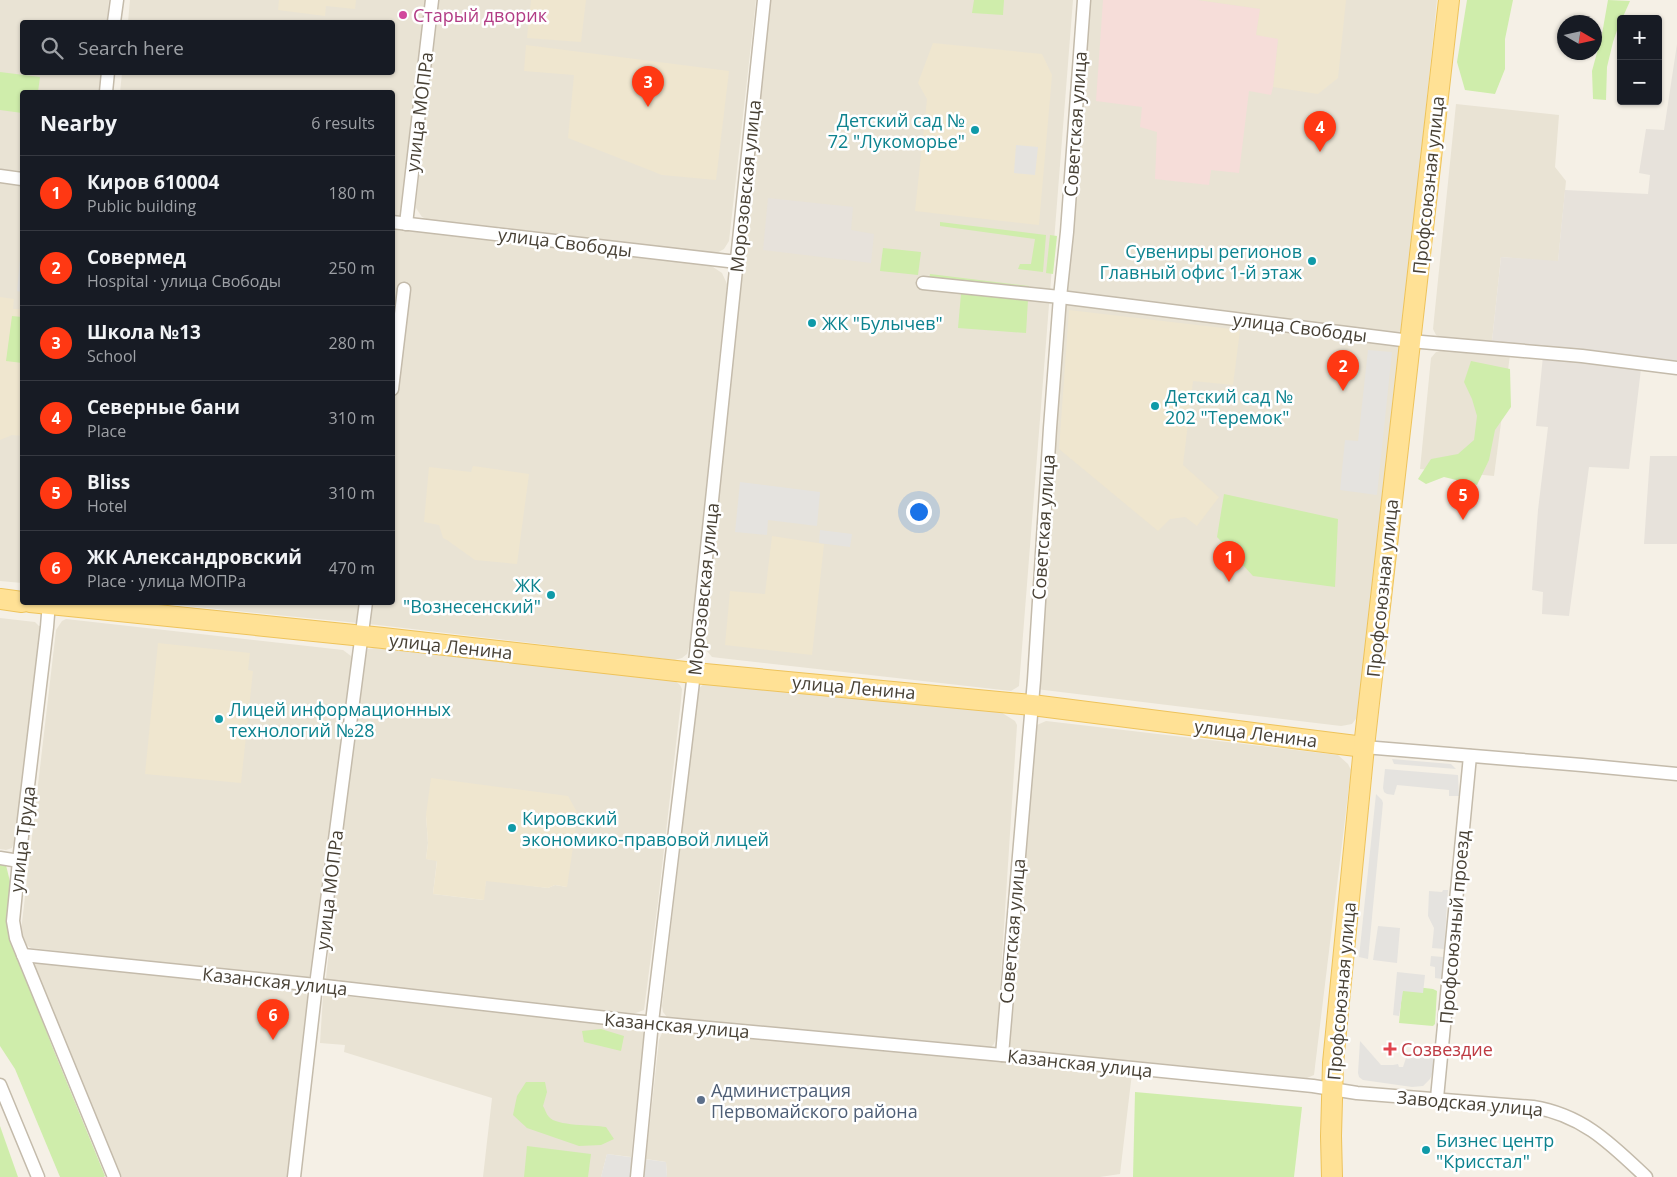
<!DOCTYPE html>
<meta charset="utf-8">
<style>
:root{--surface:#171b24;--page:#242831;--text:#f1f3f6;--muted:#9ea1a6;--line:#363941;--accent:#ff3813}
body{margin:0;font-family:"Open Sans",sans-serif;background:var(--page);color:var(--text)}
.controls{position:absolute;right:15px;top:15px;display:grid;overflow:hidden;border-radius:5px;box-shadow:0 1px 4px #0004}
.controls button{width:45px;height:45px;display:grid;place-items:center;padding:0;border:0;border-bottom:1px solid var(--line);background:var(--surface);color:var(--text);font:25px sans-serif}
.compass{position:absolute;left:1557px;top:15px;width:45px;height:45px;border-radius:50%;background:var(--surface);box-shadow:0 1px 4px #0004;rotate:99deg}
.you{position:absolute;left:918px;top:511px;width:18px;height:18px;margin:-12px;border:4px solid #fff;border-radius:50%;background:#1a73e8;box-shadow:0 0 0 8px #1a73e833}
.badge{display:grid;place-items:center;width:32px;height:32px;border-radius:50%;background:var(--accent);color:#fff;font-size:16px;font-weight:700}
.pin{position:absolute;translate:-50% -41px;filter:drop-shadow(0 1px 2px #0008)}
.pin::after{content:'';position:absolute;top:26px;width:18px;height:15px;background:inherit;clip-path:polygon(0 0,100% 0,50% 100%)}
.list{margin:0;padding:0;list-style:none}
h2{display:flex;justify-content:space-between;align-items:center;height:65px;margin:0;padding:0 20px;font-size:21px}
h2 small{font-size:16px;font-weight:400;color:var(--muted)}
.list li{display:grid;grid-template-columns:32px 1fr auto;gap:15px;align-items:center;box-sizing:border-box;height:75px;padding:0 20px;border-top:1px solid var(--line)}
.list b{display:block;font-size:19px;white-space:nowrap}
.list p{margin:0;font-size:16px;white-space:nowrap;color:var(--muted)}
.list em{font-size:16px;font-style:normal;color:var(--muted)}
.icon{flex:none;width:28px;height:28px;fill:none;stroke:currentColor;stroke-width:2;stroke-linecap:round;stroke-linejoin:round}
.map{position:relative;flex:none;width:1677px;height:1177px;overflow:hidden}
.search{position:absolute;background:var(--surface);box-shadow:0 1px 4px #0004;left:20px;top:20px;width:375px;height:55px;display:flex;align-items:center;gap:12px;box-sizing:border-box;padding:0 18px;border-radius:5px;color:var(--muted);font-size:19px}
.panel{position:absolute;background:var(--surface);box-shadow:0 1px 4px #0004;left:20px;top:90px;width:375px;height:515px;border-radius:5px}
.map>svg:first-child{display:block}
.residential{fill:#e9e3d4;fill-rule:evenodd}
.industrial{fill:#e7e2db}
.education{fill:#efe6cf}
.medical{fill:#f6ddd9}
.green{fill:#cfedab}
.parking{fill:#e5e3df}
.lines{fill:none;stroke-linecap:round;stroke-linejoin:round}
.minor-casing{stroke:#c4bbab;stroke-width:15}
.primary-casing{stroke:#eec35b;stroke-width:22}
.minor{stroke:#fff;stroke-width:12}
.primary{stroke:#ffe195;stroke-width:20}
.hotel-dot{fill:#d1479c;stroke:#fff;stroke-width:2}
.culture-dot{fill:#0f9aa8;stroke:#fff;stroke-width:2}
.health-dot{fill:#e0444e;stroke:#fff;stroke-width:2}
.service-dot{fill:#5c6f8a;stroke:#fff;stroke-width:2}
.labels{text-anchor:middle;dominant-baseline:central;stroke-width:5;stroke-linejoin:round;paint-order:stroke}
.hotel-label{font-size:18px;fill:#b23c85;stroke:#fff;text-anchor:start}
.street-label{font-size:18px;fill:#484135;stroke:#fff}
.culture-label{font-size:18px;fill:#0d838f;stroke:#fff;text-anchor:start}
.health-label{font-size:18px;fill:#be3a42;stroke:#fff;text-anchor:start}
.service-label{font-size:18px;fill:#4e5e75;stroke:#fff;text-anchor:start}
</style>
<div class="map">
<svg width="1677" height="1177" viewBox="0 0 1677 1177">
<rect width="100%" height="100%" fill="#f5f0e6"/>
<!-- residential -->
<g class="residential">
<polygon points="0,0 109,0 107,22 22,22 22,72 101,73 99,92 22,92 22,171 0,169"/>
<polygon points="130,0 426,0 400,218 393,217 392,92 120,92 122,73 392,72 392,22 128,22"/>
<polygon points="438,0 756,0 729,241 724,249 715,254 426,219 422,217 416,208 416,203"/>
<polygon points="770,0 1073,0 1019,686 1011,691 720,658 712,657 706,650 704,639"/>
<polygon points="1084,0 1437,0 1404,325 1399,333 1390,334 1069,293 1066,289"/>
<polygon points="1456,104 1559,115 1555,167 1566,181 1558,262 1501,257 1492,341 1440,337 1436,335 1433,329"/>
<polygon points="0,181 22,184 22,583 0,581"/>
<polygon points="393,226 710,265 722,273 727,284 690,644 687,654 682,658 674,660 378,625 155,603 392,602"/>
<polygon points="1065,302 1399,344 1402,358 1359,715 1352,724 1341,726 1036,689"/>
<polygon points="1444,350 1510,355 1494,476 1420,469 1431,358 1436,352"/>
<polygon points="0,618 35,622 41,628 15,840 12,848 6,850 0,849"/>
<polygon points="66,619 343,650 351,656 352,660 312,972 310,976 307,978 31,948 25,944 22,937 21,931 56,630 62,621"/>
<path d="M375 648 674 680 680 685 682 689 681 701 658 902 644 1010 633 1014 455 997 329 981 326 978 345 800 366 651 368 649ZM426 815 567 887 555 885 548 888 486 880 483 900 433 894 437 860 426 859 428 843Z"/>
<polygon points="705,683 999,711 1015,721 1017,725 997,1035 994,1044 990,1048 667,1017 663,1012 662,1006 698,692 699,688"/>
<polygon points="1046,721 1338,755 1348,764 1351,770 1314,1075 1307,1078 1009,1049 1006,1046 1035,732 1037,725"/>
<polygon points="43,961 304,991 308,997 308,1002 288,1177 122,1177 32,978 30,969 35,963"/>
<polygon points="325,994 636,1027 642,1029 644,1034 631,1157 607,1154 601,1177 483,1177 492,1098 344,1052 345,1045 320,1043 323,996"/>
<polygon points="671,1029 1132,1073 1120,1174 1100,1177 667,1177 666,1162 646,1159 659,1040 662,1033"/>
</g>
<!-- industrial -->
<g class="industrial">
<polygon points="1677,44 1677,362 1492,341 1501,257 1558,261 1565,190 1648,194 1650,175 1639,173 1646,129 1664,130"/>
<polygon points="768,198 853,207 851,230 874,234 871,263 763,250"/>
<polygon points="1543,356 1641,369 1629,469 1589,467 1569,616 1542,614 1543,592 1532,590 1538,510 1548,427 1536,426"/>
<polygon points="1650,456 1677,456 1677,544 1644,544"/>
</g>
<!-- education -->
<g class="education">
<polygon points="279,0 356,0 355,9 326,6 325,16 278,10"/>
<polygon points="531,0 586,0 581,42 527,38"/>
<polygon points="1197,0 1346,0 1338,78 1318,94 1273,87 1278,39 1256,36 1259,9"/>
<polygon points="933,43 1042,54 1052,75 1039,225 915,211 927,99 918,83"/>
<polygon points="526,45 729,71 716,180 662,175 568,138 574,75 524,71"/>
<polygon points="0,297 14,299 13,309 22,309 22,436 12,435 0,440"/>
<polygon points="1069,310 1240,330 1233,385 1193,381 1183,465 1219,497 1197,526 1185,517 1170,519 1158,531 1059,449"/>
<polygon points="473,466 529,474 517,564 475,560 447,540 443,538 439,525 424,522 429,467 471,472"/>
<polygon points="772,536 824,544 812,655 725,645 730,591 765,594"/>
<polygon points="158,643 250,653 248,670 253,671 241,783 145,774"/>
<polygon points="431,778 568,796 578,814 567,887 555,885 548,888 486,881 484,900 433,894 437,861 426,859 428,843 426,815"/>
</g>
<!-- medical -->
<polygon class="medical" points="1103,0 1197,0 1260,9 1256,35 1278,39 1273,87 1271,95 1249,91 1239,173 1211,170 1209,185 1155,179 1157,132 1140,127 1142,107 1096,101"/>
<!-- green -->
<g class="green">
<polygon points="974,0 1004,0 1003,15 972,13"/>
<polygon points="1467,0 1513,0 1505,39 1505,69 1495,94 1465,90 1457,62"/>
<polygon points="1608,0 1630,1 1622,19 1621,19 1613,42 1607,67 1606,100 1593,99 1592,71 1602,34"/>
<polygon points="0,72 40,77 38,92 22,92 22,113 0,110"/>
<polygon points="940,222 1046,235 1043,272 1018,269 1020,264 1031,264 1035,239 940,226"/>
<polygon points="1050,235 1057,236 1053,274 1046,273"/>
<polygon points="883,248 921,252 918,275 880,271"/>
<polygon points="930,274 1029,286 1028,291 929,280"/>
<polygon points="961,294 1028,300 1026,333 958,328"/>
<polygon points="12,316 22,317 22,363 6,361"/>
<polygon points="1471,361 1510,369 1511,407 1495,430 1489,460 1477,485 1444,477 1426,484 1418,479 1431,459 1458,454 1474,440 1477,416 1472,399 1464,382"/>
<polygon points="1224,494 1338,519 1335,587 1253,576 1217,537"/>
<polygon points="0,861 5,861 12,890 8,931 52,1046 105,1176 104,1177 60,1177 15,1069 0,1046"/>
<polygon points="1408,986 1433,989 1437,991 1435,1024 1433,1026 1399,1023 1402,992"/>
<polygon points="601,1029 624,1036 621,1051 584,1042 582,1031"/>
<path d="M526 1082H545L547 1092 543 1106C545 1109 546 1114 549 1117 556 1126 593 1125 606 1127L614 1139 601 1145 579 1146 527 1128 513 1115 517 1096Z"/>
<polygon points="1135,1092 1302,1107 1294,1177 1133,1177"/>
<polygon points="0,1126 18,1177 0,1177"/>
<polygon points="527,1146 591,1154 588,1177 524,1177"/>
</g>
<!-- parking -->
<g class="parking">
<polygon points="1016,145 1038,147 1035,175 1014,173"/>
<polygon points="22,239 22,292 17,291"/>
<polygon points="1368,350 1392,352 1377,495 1340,490 1345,440 1358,441"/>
<polygon points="740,482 820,492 817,526 768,520 767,535 735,532"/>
<polygon points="820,530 852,534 850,547 819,543"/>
<polygon points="1392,759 1451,764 1456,769 1394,764"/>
<polygon points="1385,769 1458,775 1459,796 1449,796 1449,790 1397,785 1394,795 1387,794 1384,792 1383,788"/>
<polygon points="1376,794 1382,800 1383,803 1368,959 1359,957"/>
<polygon points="1443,890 1448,890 1444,949 1432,948 1434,928 1428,916 1429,891 1442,892"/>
<polygon points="1378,926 1400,928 1397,963 1373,960"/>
<polygon points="1431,956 1443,957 1442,979 1435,978 1435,967 1430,966"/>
<polygon points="1397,972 1425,975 1423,993 1403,991 1399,1016 1393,1015"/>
<polygon points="227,981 294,989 294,992 227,985"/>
<polygon points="1360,1041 1381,1065 1393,1065 1398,1064 1399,1067 1403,1067 1406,1058 1410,1055 1421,1055 1422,1050 1435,1052 1433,1072 1430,1079 1423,1086 1412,1087 1363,1080 1359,1077 1358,1073"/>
<polygon points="607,1154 666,1162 667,1177 601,1177"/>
</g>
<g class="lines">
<defs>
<g id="minor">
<polyline points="114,22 117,0"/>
<polyline points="106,92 108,72"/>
<polyline points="0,176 22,179"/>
<polyline points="392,222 737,262"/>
<polyline points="406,224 432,0"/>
<polyline points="923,283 1060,297 1410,341 1582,356 1677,368"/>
<polyline points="392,389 404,289"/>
<polyline points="49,602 47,627 19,861 13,921 16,938 114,1177"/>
<polyline points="1364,747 1582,765 1677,774"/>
<polyline points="0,858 19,861"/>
<path d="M23 955 316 985 634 1021 1002 1055 1313 1086 1357 1093 1533 1107C1583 1115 1611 1144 1646 1177"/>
<polyline points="1002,1055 1034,680 1050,428 1060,297 1067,232 1084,0"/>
<polyline points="0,1085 38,1177"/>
<polyline points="1437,1098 1470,756"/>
<polyline points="294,1177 316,985 366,602"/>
<polyline points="637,1177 652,1022 694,673 764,0"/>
</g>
<g id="primary">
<polyline points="0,599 22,602"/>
<polyline points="30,602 383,638 694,673 1032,705 1364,747"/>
<polyline points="1332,1177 1331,1136 1333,1063 1364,747 1449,0"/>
</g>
</defs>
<!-- minor casing -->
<use href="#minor" class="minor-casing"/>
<!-- primary casing -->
<use href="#primary" class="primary-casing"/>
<!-- minor -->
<use href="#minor" class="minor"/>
<!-- primary -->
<use href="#primary" class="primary"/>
</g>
<!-- markers -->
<circle class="hotel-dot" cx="403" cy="15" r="5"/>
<g class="culture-dot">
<circle cx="975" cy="130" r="5"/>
<circle cx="1312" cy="261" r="5"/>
<circle cx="812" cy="323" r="5"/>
<circle cx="1155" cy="406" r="5"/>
<circle cx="551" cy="595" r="5"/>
<circle cx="219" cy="719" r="5"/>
<circle cx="512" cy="828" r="5"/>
<circle cx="1426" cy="1150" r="5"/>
</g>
<path class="health-dot" d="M1387.5 1041.5h5v5h5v5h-5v5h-5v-5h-5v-5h5z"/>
<circle class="service-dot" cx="701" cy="1100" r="5"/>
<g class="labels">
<!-- hotel labels -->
<g class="hotel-label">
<text x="413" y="15">Старый дворик</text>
</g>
<!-- street labels -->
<g class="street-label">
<text transform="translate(419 112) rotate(-83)">улица МОПРа</text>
<text transform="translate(1075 124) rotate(-86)">Советская улица</text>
<text transform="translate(1428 185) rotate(-84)">Профсоюзная улица</text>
<text transform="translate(745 186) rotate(-84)">Морозовская улица</text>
<text transform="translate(565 242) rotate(7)">улица Свободы</text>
<text transform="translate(1300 327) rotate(7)">улица Свободы</text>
<text transform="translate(1043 527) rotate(-86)">Советская улица</text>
<text transform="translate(1382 588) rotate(-84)">Профсоюзная улица</text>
<text transform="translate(703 589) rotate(-84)">Морозовская улица</text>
<text transform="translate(451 646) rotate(6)">улица Ленина</text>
<text transform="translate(854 687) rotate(5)">улица Ленина</text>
<text transform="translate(1256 733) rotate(7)">улица Ленина</text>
<text transform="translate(22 839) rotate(-83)">улица Труда</text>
<text transform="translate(329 890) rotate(-83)">улица МОПРа</text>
<text transform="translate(1454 927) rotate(-85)">Профсоюзный проезд</text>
<text transform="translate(1012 931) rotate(-85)">Советская улица</text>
<text transform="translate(275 981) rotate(6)">Казанская улица</text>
<text transform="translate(1341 991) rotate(-85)">Профсоюзная улица</text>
<text transform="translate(677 1025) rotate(5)">Казанская улица</text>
<text transform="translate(1080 1063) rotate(6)">Казанская улица</text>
<text transform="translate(1470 1103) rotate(5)">Заводская улица</text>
</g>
<!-- culture labels -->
<g class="culture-label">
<text x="965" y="120" text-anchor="end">Детский сад №<tspan x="965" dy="21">72 "Лукоморье"</tspan></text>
<text x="1302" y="251" text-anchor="end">Сувениры регионов<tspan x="1302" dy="21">Главный офис 1-й этаж</tspan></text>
<text x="822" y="323">ЖК "Булычев"</text>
<text x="1165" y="396">Детский сад №<tspan x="1165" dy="21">202 "Теремок"</tspan></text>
<text x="541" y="585" text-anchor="end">ЖК<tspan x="541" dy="21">"Вознесенский"</tspan></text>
<text x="229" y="709">Лицей информационных<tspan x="229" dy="21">технологий №28</tspan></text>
<text x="522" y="818">Кировский<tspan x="522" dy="21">экономико-правовой лицей</tspan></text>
<text x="1436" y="1140">Бизнес центр<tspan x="1436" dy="21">"Крисстал"</tspan></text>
</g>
<!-- health labels -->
<g class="health-label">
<text x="1401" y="1049">Созвездие</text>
</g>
<!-- service labels -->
<g class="service-label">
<text x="711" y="1090">Администрация<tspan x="711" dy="21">Первомайского района</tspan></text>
</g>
</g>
</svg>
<div class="controls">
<button>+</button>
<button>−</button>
</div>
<svg class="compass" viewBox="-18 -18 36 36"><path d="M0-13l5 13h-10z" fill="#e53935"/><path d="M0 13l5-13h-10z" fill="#9ea1a6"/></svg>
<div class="you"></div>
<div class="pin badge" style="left:1229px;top:582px">1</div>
<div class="pin badge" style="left:1343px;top:391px">2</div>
<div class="pin badge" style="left:648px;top:107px">3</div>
<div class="pin badge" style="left:1320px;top:152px">4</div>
<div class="pin badge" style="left:1463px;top:520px">5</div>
<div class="pin badge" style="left:273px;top:1040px">6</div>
<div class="search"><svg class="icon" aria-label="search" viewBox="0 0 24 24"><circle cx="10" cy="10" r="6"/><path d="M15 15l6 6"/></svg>Search here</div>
<section class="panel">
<h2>Nearby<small>6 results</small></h2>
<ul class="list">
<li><span class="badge">1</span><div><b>Киров 610004</b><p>Public building</p></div><em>180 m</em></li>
<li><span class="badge">2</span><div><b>Совермед</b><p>Hospital · улица Свободы</p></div><em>250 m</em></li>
<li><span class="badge">3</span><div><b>Школа №13</b><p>School</p></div><em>280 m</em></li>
<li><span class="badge">4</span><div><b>Северные бани</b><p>Place</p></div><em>310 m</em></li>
<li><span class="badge">5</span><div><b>Bliss</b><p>Hotel</p></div><em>310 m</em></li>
<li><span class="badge">6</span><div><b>ЖК Александровский</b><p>Place · улица МОПРа</p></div><em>470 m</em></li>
</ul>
</section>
</div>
